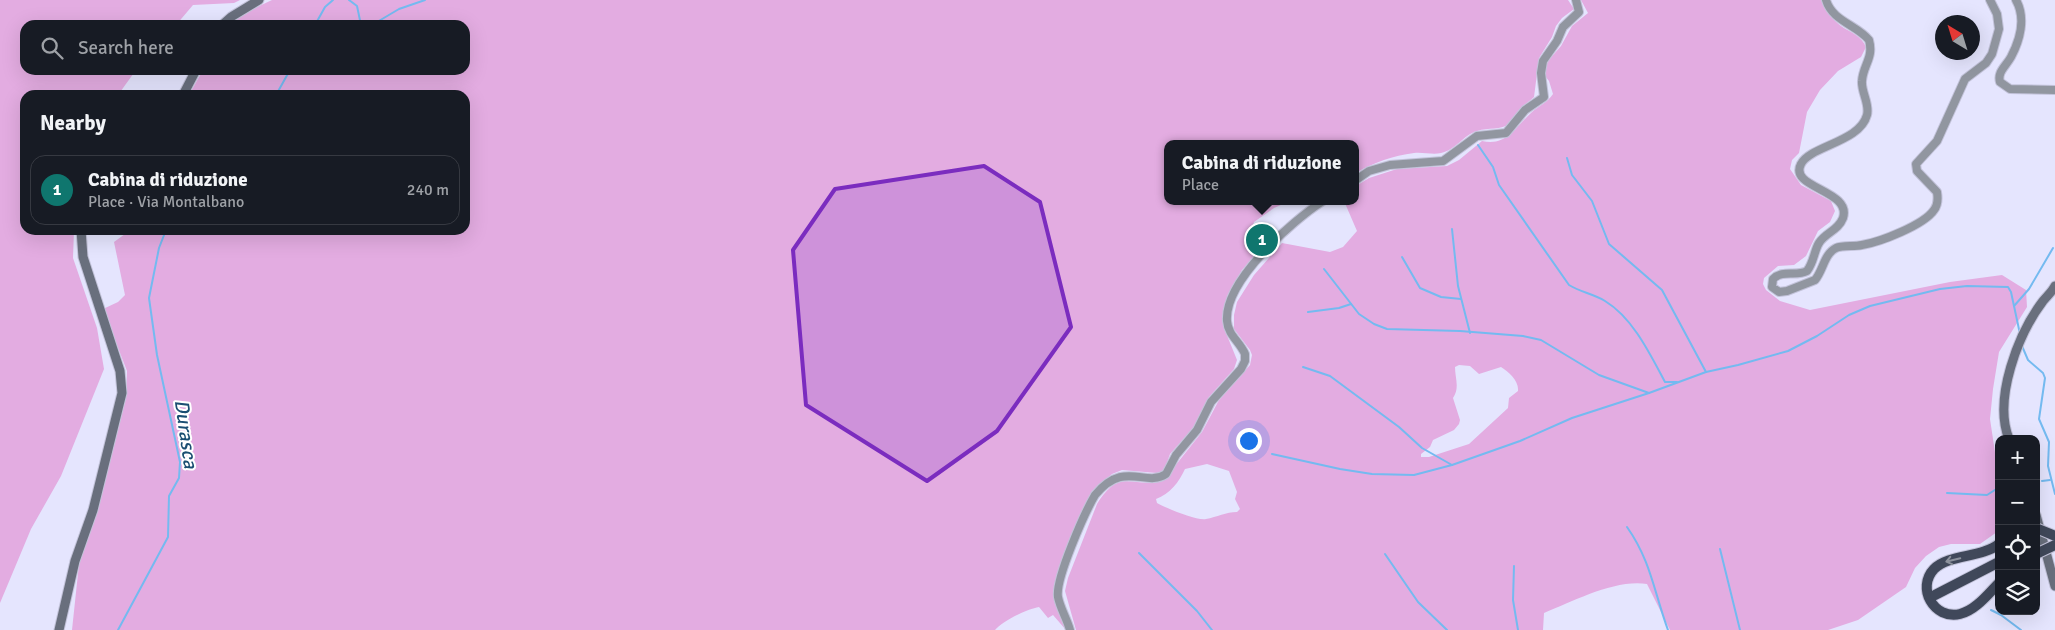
<!DOCTYPE html>
<meta charset="utf-8">
<style>
:root{--surface:#171b24;--page:#242831;--text:#f1f3f6;--muted:#9ea1a6;--line:#363941;--accent:#0f766e}
body{margin:0;font-family:Signika,sans-serif;background:var(--page);color:var(--text)}
.controls{position:absolute;right:15px;bottom:15px;display:grid;overflow:hidden;border-radius:10px;box-shadow:0 5px 20px #0002}
.controls button{width:45px;height:45px;display:grid;place-items:center;padding:0;border:0;border-bottom:1px solid var(--line);background:var(--surface);color:var(--text);font:25px sans-serif}
.compass{position:absolute;left:1935px;top:15px;width:45px;height:45px;border-radius:50%;background:var(--surface);box-shadow:0 5px 20px #0002;rotate:322deg}
.you{position:absolute;left:1248px;top:440px;width:18px;height:18px;margin:-12px;border:4px solid #fff;border-radius:50%;background:#1a73e8;box-shadow:0 0 0 8px #1a73e833}
.badge{display:grid;place-items:center;width:32px;height:32px;border-radius:50%;background:var(--accent);color:#fff;font-size:16px;font-weight:700}
.pin{position:absolute;translate:-50% -50%;border:2px solid #fff;box-shadow:0 1px 5px #0006}
.popup{position:absolute;left:1164px;top:140px;width:195px;height:65px;box-sizing:border-box;display:grid;place-content:center;border-radius:10px;background:var(--surface);filter:drop-shadow(0 1px 4px #0005);font-size:16px;white-space:nowrap;color:var(--muted)}
.popup b{font-size:19px;color:var(--text)}
.popup::after{content:'';position:absolute;left:50%;top:100%;margin-left:-10px;border:10px solid transparent;border-top-color:var(--surface)}
.list{margin:0;padding:0;list-style:none}
h2{display:flex;justify-content:space-between;align-items:center;height:65px;margin:0;padding:0 20px;font-size:21px}
h2 small{font-size:16px;font-weight:400;color:var(--muted)}
.list li{display:grid;grid-template-columns:32px 1fr auto;gap:15px;align-items:center;box-sizing:border-box;height:70px;margin:0 10px 10px;padding:0 10px;border:1px solid var(--line);border-radius:15px}
.list b{display:block;font-size:19px;white-space:nowrap}
.list p{margin:0;font-size:16px;white-space:nowrap;color:var(--muted)}
.list em{font-size:16px;font-style:normal;color:var(--muted)}
.icon{flex:none;width:28px;height:28px;fill:none;stroke:currentColor;stroke-width:2;stroke-linecap:round;stroke-linejoin:round}
.map{position:relative;flex:none;width:2055px;height:630px;overflow:hidden}
.search{position:absolute;background:var(--surface);box-shadow:0 5px 20px #0002;left:20px;top:20px;width:450px;height:55px;display:flex;align-items:center;gap:12px;box-sizing:border-box;padding:0 18px;border-radius:15px;color:var(--muted);font-size:19px}
.panel{position:absolute;background:var(--surface);box-shadow:0 5px 20px #0002;left:20px;top:90px;width:450px;height:145px;border-radius:15px}
.map>svg:first-child{display:block}
.green{fill:#e3ace1;fill-rule:evenodd}
.lines{fill:none;stroke-linecap:round;stroke-linejoin:round}
.stream{stroke:#74baf0;stroke-width:2}
.tertiary-casing{stroke:#c3c3da;stroke-width:10}
.secondary-casing{stroke:#c3c3da;stroke-width:11}
.trunk-casing{stroke:#c3c3da;stroke-width:12}
.tertiary{stroke:#9196a0;stroke-width:8}
.secondary{stroke:#696f7d;stroke-width:9}
.trunk{stroke:#40485a;stroke-width:10}
.trunk-bridge-casing{stroke:#c3c3da;stroke-width:12;stroke-linecap:butt}
.trunk-bridge{stroke:#40485a;stroke-width:10}
.oneway{stroke:#8c919c}
.marked{fill:#7b2cbf;fill-opacity:0.2;stroke:#7b2cbf;stroke-width:4;stroke-linejoin:round}
.labels{text-anchor:middle;dominant-baseline:central;stroke-width:4;stroke-linejoin:round;paint-order:stroke}
.water-label{font-size:20px;font-style:italic;fill:#1b4e72;stroke:#fff}
</style>
<div class="map">
<svg width="2055" height="630" viewBox="0 0 2055 630">
<rect width="100%" height="100%" fill="#e5e5fe"/>
<!-- green -->
<g class="green">
<polygon points="0,0 240,0 234,3 193,5 176,25 25,25 25,70 136,70 118,95 25,95 25,230 74,230 73,258 97,328 104,369 61,476 31,529 0,603"/>
<path d="M272 0H1568L1574 9 1562 18 1556 26 1552 37 1539 58 1534 97C1529 102 1523 105 1519 110 1516 114 1515 119 1511 123 1500 131 1489 127 1477 131 1463 135 1456 150 1441 153 1433 155 1423 152 1414 153 1393 156 1374 162 1356 173V144H1168V201H1290L1274 208 1254 222 1245 246 1256 254 1242 270 1227 296 1230 304 1224 319V328L1237 360 1234 369 1209 397 1194 427 1170 454 1164 471 1157 473 1122 470 1112 474 1092 491 1054 585C1053 602 1063 614 1066 630L1053 615 1048 618 1039 607C1027 609 1002 621 995 630H72L79 564 97 512 126 398 127 371 103 309 118 302 125 295 114 242 125 234 122 230H465V95H189L203 70H465V25H229L249 11Z"/>
<path d="M1581 0H1822C1825 9 1833 20 1841 26 1851 33 1861 35 1866 47L1861 57 1838 71 1820 90 1807 112 1799 153 1792 160 1790 169 1801 185 1831 201 1835 211 1830 222 1818 231 1806 256 1794 265 1778 266 1764 278 1763 284 1766 290 1780 301 1810 310 1950 282 2002 275 2026 290 2027 307 1999 352 1993 389 1990 419 1999 479V530L1997 532 1980 544H1951L1939 547 1926 556 1915 568 1906 587 1858 620 1828 630H1670L1647 584C1615 579 1574 601 1544 613L1543 630H1076L1065 591 1068 578 1097 504C1121 466 1131 489 1163 481L1202 432 1219 400 1250 365 1252 355 1250 350 1234 329V315L1237 302 1254 275 1282 243 1330 252 1343 247 1357 231 1344 201H1356V186L1369 178 1397 169 1447 166 1459 160 1482 141C1507 147 1516 126 1532 112 1539 106 1548 102 1553 94L1549 81 1545 76 1547 62 1561 46 1572 26 1588 13ZM1459 365 1470 366 1479 374 1501 367C1509 372 1519 381 1518 391L1509 398 1508 408 1469 444 1429 457H1421V454L1430 447 1433 440 1454 430 1459 424 1460 420 1453 398C1460 388 1455 378 1455 367ZM1207 464 1229 471 1237 492 1235 499 1240 509 1237 512C1226 512 1217 517 1206 519 1197 521 1166 508 1157 503L1156 499C1170 494 1179 482 1185 469Z"/>
</g>
<g class="lines">
<!-- stream -->
<g class="stream">
<polyline points="349,0 357,6 361,25"/>
<polyline points="315,25 325,7 333,0"/>
<polyline points="372,25 399,9 425,0"/>
<polyline points="276,95 290,70"/>
<path d="M1478 145 1493 167 1499 185 1569 285C1580 292 1594 294 1605 301 1633 318 1650 354 1665 382H1677"/>
<polyline points="1567,158 1572,175 1592,201 1609,244 1662,290 1706,372"/>
<polyline points="1452,229 1458,286 1470,333"/>
<polyline points="1402,257 1420,288 1441,297 1461,299"/>
<polyline points="1324,269 1359,314 1374,324 1387,329 1460,331 1523,336 1541,340 1599,375 1649,393"/>
<polyline points="2014,306 2029,289 2053,248"/>
<polyline points="1308,312 1339,308 1351,304"/>
<polyline points="2022,346 2028,360 2043,373 2045,378 2039,419 2049,442 2048,466 2055,494"/>
<polyline points="1303,367 1330,376 1399,427 1422,448 1452,465"/>
<polyline points="1272,454 1340,469 1372,474 1414,475 1452,465 1520,441 1572,418 1649,393 1706,372 1738,365 1788,351 1817,336 1849,315 1870,306 1940,289 1967,286 2008,287 2011,292 2020,334"/>
<polyline points="2042,481 2050,480"/>
<polyline points="1947,493 1987,495 1998,488"/>
<path d="M1627 527C1651 561 1654 592 1668 630"/>
<polyline points="1720,549 1740,630"/>
<polyline points="1139,553 1197,611 1212,630"/>
<polyline points="1385,554 1418,602 1447,630"/>
<polyline points="1514,566 1513,600 1518,630"/>
<polyline points="1991,610 2001,615 2021,630"/>
<polyline points="118,630 168,537 169,496 179,478 180,462 157,355 149,298 159,248 166,230"/>
</g>
<defs>
<g id="tertiary">
<path d="M1826 0C1832 21 1857 25 1869 40 1874 58 1863 65 1862 81 1861 92 1870 104 1867 115 1860 142 1810 146 1801 164 1788 188 1852 190 1843 218 1838 231 1826 232 1819 243 1814 251 1814 262 1807 271 1796 277 1783 269 1773 279L1772 287 1779 292 1787 291 1815 280C1823 271 1824 254 1836 248 1843 245 1854 247 1862 245 1880 242 1924 225 1934 210 1938 205 1938 198 1937 192L1917 171 1916 164 1937 141 1965 79 1986 63 1992 54 1999 29 1997 14 1990 0"/>
<path d="M2016 0C2026 18 2020 40 2011 57 2006 66 1997 72 2000 82L2010 89 2055 90"/>
<polyline points="1356,180 1369,171 1390,165 1443,161 1477,136 1506,133 1525,110 1544,97 1541,73 1543,61 1557,41 1563,27 1579,12 1576,0"/>
<path d="M1070 630C1067 619 1060 608 1058 597 1055 579 1085 512 1095 495 1125 459 1145 488 1166 474L1176 455 1197 430 1211 402 1241 369 1245 361V354C1240 342 1228 335 1227 321 1224 281 1292 221 1323 201"/>
</g>
<g id="secondary">
<polyline points="222,25 231,17 259,0"/>
<polyline points="183,95 196,70"/>
<path d="M2009 439C1993 399 2018 334 2043 301 2047 296 2052 292 2055 286"/>
<polyline points="2036,515 2055,586"/>
<polyline points="59,630 75,561 93,510 122,393 120,371 83,257 81,230"/>
</g>
<g id="trunk">
<path d="M1999 544C1981 558 1949 554 1934 569 1916 588 1934 620 1960 614 1976 610 1988 594 1999 583"/>
<polyline points="1935,595 1999,562"/>
</g>
</defs>
<!-- tertiary casing -->
<use href="#tertiary" class="tertiary-casing"/>
<!-- secondary casing -->
<use href="#secondary" class="secondary-casing"/>
<!-- trunk casing -->
<use href="#trunk" class="trunk-casing"/>
<!-- tertiary -->
<use href="#tertiary" class="tertiary"/>
<!-- secondary -->
<use href="#secondary" class="secondary"/>
<!-- trunk -->
<use href="#trunk" class="trunk"/>
<defs>
<g id="trunk-bridge">
<polyline points="2036,528 2055,536"/>
<polyline points="2036,554 2055,545"/>
</g>
</defs>
<!-- trunk-bridge casing -->
<use href="#trunk-bridge" class="trunk-bridge-casing"/>
<!-- trunk-bridge -->
<use href="#trunk-bridge" class="trunk-bridge"/>
</g>
<!-- one-way arrows -->
<defs><path id="oneway-shaft" d="M-6 0H5M1.5-3L5.5 0L1.5 3" fill="none" stroke-width="1.6" stroke-linecap="round" stroke-linejoin="round" transform="scale(1.25)"/></defs>
<use class="oneway" href="#oneway-shaft" transform="translate(1953 560) rotate(166)"/>
<!-- marked area -->
<path class="marked" d="M984 166 1040 202 1071 327 997 431 927 481 806 405 793 250 835 189Z"/>
<g class="labels">
<!-- water labels -->
<g class="water-label">
<text transform="translate(186 434) rotate(82)">Durasca</text>
</g>
</g>
</svg>
<div class="controls">
<button>+</button>
<button>−</button>
<button><svg class="icon" aria-label="locate" viewBox="0 0 24 24"><circle cx="12" cy="12" r="6"/><path d="M12 2v4M12 18v4M2 12h4M18 12h4"/></svg></button>
<button><svg class="icon" aria-label="layers" viewBox="0 0 24 24"><path d="M12 4l9 5-9 5-9-5zM3 14l9 5 9-5"/></svg></button>
</div>
<svg class="compass" viewBox="-18 -18 36 36"><path d="M0-13l5 13h-10z" fill="#e53935"/><path d="M0 13l5-13h-10z" fill="#9ea1a6"/></svg>
<div class="you"></div>
<div class="pin badge" style="left:1262px;top:240px">1</div>
<div class="popup"><b>Cabina di riduzione</b>Place</div>
<div class="search"><svg class="icon" aria-label="search" viewBox="0 0 24 24"><circle cx="10" cy="10" r="6"/><path d="M15 15l6 6"/></svg>Search here</div>
<section class="panel">
<h2>Nearby<small></small></h2>
<ul class="list">
<li><span class="badge">1</span><div><b>Cabina di riduzione</b><p>Place · Via Montalbano</p></div><em>240 m</em></li>
</ul>
</section>
</div>
